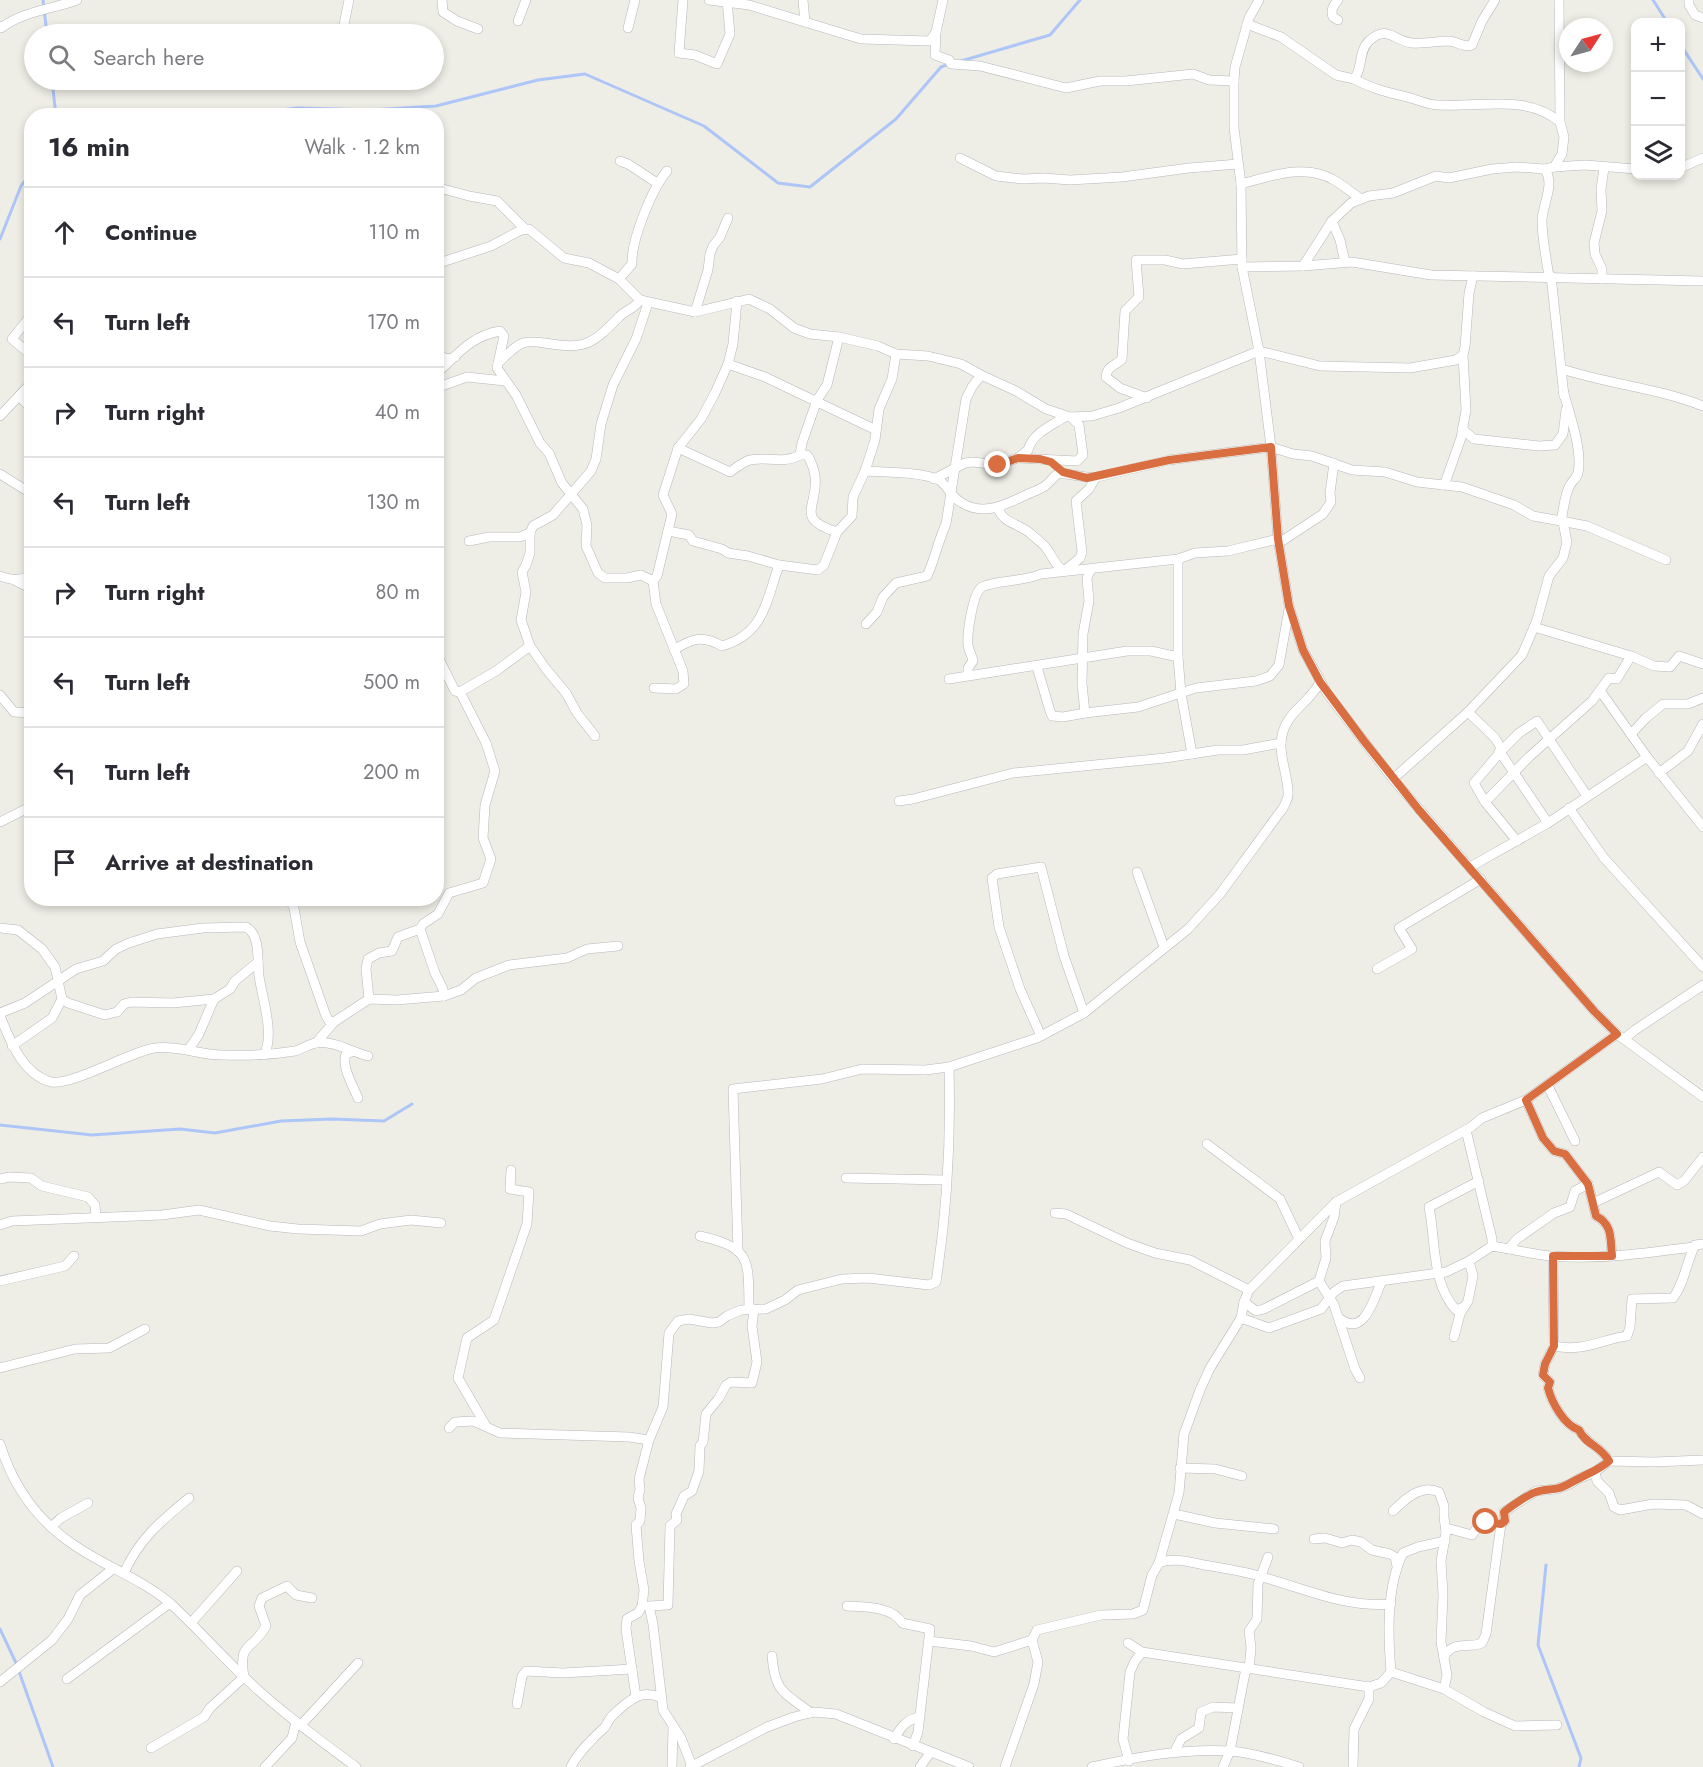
<!DOCTYPE html>
<meta charset="utf-8">
<style>
:root{--surface:#fff;--page:#f2f2f3;--text:#2b2b33;--muted:#7c7c81;--line:#e1e1e2}
body{margin:0;font-family:Jost,sans-serif;background:var(--page);color:var(--text)}
.controls{position:absolute;right:18px;top:18px;display:grid;overflow:hidden;border-radius:12px;box-shadow:0 3px 9px #0003}
.controls button{width:54px;height:54px;display:grid;place-items:center;padding:0;border:0;border-bottom:2px solid var(--line);background:var(--surface);color:var(--text);font:30px sans-serif}
.compass{position:absolute;left:1559px;top:18px;width:54px;height:54px;border-radius:50%;background:var(--surface);box-shadow:0 3px 9px #0003;rotate:54deg}
.stop{position:absolute;width:18px;height:18px;margin:-14px;border:4px solid #d96f41;border-radius:50%;background:#fff}
.stop.end{background:#d96f41;border-color:#fff;box-shadow:0 2px 6px #0008}
.list{margin:0;padding:0;list-style:none}
h2{display:flex;justify-content:space-between;align-items:center;height:78px;margin:0;padding:0 24px;font-size:26px}
h2 small{font-size:20px;font-weight:400;color:var(--muted)}
.list li{display:grid;grid-template-columns:39px 1fr auto;gap:18px;align-items:center;box-sizing:border-box;height:90px;padding:0 24px;border-top:2px solid var(--line)}
.list b{display:block;font-size:22px;white-space:nowrap}
.list em{font-size:20px;font-style:normal;color:var(--muted)}
.icon{flex:none;width:33px;height:33px;fill:none;stroke:currentColor;stroke-width:2;stroke-linecap:round;stroke-linejoin:round}
.map{position:relative;flex:none;width:1703px;height:1767px;overflow:hidden}
.search{position:absolute;background:var(--surface);box-shadow:0 3px 9px #0003;left:24px;top:24px;width:420px;height:66px;display:flex;align-items:center;gap:15px;box-sizing:border-box;padding:0 21px;border-radius:33px;color:var(--muted);font-size:22px}
.panel{position:absolute;background:var(--surface);box-shadow:0 3px 9px #0003;left:24px;top:108px;width:420px;height:798px;border-radius:24px}
.map>svg:first-child{display:block}
.lines{fill:none;stroke-linecap:round;stroke-linejoin:round}
.stream{stroke:#adc6f7;stroke-width:3}
.minor-casing{stroke:#b6b7bb;stroke-width:10}
.minor{stroke:#fff;stroke-width:9}
.route{stroke:#d96f41;stroke-width:8}
</style>
<div class="map">
<svg width="1703" height="1767" viewBox="0 0 1703 1767">
<rect width="100%" height="100%" fill="#eeeee6"/>
<g class="lines">
<!-- stream -->
<g class="stream">
<polyline points="43,0 47,34"/>
<polyline points="1653,0 1667,22"/>
<polyline points="1680,44 1703,79"/>
<polyline points="961,61 1050,35 1080,0"/>
<polyline points="52,80 56,116"/>
<polyline points="236,116 297,108 371,110 436,106 538,80 585,74 704,126 778,183 810,187 896,119 941,67 949,64"/>
<polyline points="0,239 21,186 32,172"/>
<polyline points="0,1125 92,1135 180,1129 215,1133 281,1121 332,1119 384,1121 412,1104"/>
<polyline points="1546,1565 1538,1645 1581,1758 1579,1767"/>
<polyline points="0,1629 16,1663 53,1767"/>
</g>
<defs>
<g id="minor">
<polyline points="442,0 443,12 457,21 478,29"/>
<polyline points="683,0 679,53 695,55 717,64 730,34 727,0"/>
<polyline points="709,0 749,5 861,39 930,41 936,32 943,0"/>
<polyline points="803,0 805,22"/>
<polyline points="1259,0 1249,18 1235,67 1234,81 1234,128 1241,184 1242,267 1259,351 1271,447 1278,539 1289,606 1303,650 1327,693 1393,779 1594,1011 1617,1034 1703,1097"/>
<path d="M1338 0C1334 5 1330 10 1333 17L1338 20"/>
<polyline points="1689,0 1689,5 1695,15 1703,18"/>
<polyline points="518,21 526,0"/>
<path d="M1247 24 1281 37 1336 75 1354 79C1363 69 1358 51 1369 41 1387 24 1394 41 1412 43 1424 44 1437 41 1450 41 1458 42 1464 48 1472 45L1482 21 1495 0"/>
<path d="M0 26 1 28C23 11 53 9 77 0"/>
<polyline points="628,28 635,0"/>
<polyline points="936,32 935,55 949,60 951,64 980,66 1066,88 1100,81 1126,81 1193,74 1209,80 1234,81"/>
<polyline points="342,34 349,0"/>
<path d="M1354 79C1372 89 1391 93 1411 98 1420 101 1429 105 1438 105 1480 108 1524 93 1560 122"/>
<polyline points="960,158 996,176 1023,179 1044,178 1070,180 1122,177 1189,168 1238,164"/>
<polyline points="620,161 628,164 657,183"/>
<polyline points="1554,167 1585,165 1636,169"/>
<polyline points="1680,168 1703,158"/>
<path d="M1545 169C1555 185 1543 203 1542 220 1542 238 1546 258 1549 276"/>
<path d="M1241 184C1271 176 1305 163 1334 180 1343 185 1352 193 1361 199"/>
<polyline points="436,187 469,196 497,201 525,229"/>
<polyline points="1332,221 1340,240 1345,262"/>
<polyline points="436,264 491,246 521,230 529,229 564,258 589,263 619,279 640,300 695,312 749,299 770,309 794,328 810,334 839,337 878,346 896,354 928,356 961,364 981,375 1016,391 1046,409 1070,417 1092,416 1119,408 1259,351 1320,366 1410,368 1456,360 1463,355 1465,347 1469,293 1473,276"/>
<polyline points="1303,266 1332,221 1351,203 1369,196 1393,193 1436,176 1449,178 1492,169 1517,167 1545,169 1554,167 1562,154 1564,137 1560,122 1559,0"/>
<polyline points="1242,267 1303,266 1352,262 1431,275 1703,281"/>
<polyline points="1551,276 1564,396"/>
<path d="M619 279 632 264C631 240 652 189 667 171"/>
<polyline points="1602,279 1602,269 1595,254 1594,243 1602,211 1601,189 1604,168"/>
<polyline points="695,312 708,270 710,254 713,246 720,237 728,218"/>
<polyline points="32,314 12,339 32,356"/>
<polyline points="436,355 449,359 455,357"/>
<path d="M498 363C505 357 514 346 523 343 532 340 542 343 551 344 587 350 594 342 619 317 625 310 635 309 640 300"/>
<polyline points="728,364 765,377 876,430"/>
<path d="M1562 369C1608 384 1657 388 1703 406"/>
<path d="M437 373C458 354 471 336 500 331L504 336 497 368 516 395 540 443 549 453 562 483 583 509 587 525 586 546 598 573 605 578H627L641 575 653 581"/>
<polyline points="436,388 467,377 505,381"/>
<polyline points="19,396 32,382"/>
<path d="M1147 398 1120 388 1106 377C1107 365 1116 366 1122 359L1125 311 1139 297 1136 260H1165L1183 264 1242 259"/>
<polyline points="0,416 19,396 32,409"/>
<polyline points="1462,429 1474,439 1539,446 1555,445 1563,434 1566,410"/>
<path d="M678 448 730 472C735 468 741 464 747 461 762 455 783 465 800 455L802 443 817 400 827 385 839 337"/>
<path d="M800 455H807L809 458C812 464 814 469 815 476 819 507 793 518 837 532"/>
<path d="M1018 458C1038 459 1057 460 1077 461L1083 455 1079 425 1071 417"/>
<path d="M865 471C885 472 923 472 939 480 947 485 952 498 962 503 984 516 1004 505 1024 496 1030 493 1039 490 1045 486 1050 482 1053 477 1059 473L1093 478 1169 460 1271 447 1293 454 1312 456 1352 470 1385 472 1417 482 1462 487 1514 505 1533 516 1561 521C1564 509 1564 496 1570 485 1573 480 1577 478 1578 473 1583 450 1569 413 1563 390"/>
<polyline points="0,474 32,494"/>
<path d="M934 479 965 463 973 462 998 465 1018 458 1028 450C1033 432 1052 426 1066 416"/>
<polyline points="1442,485 1445,483 1461,438 1466,410 1463,355"/>
<path d="M998 507C1001 523 1020 524 1030 533 1035 538 1043 543 1047 549 1053 557 1055 566 1064 571L1080 558 1082 552 1076 501 1089 489 1096 477"/>
<polyline points="1561,521 1587,526 1666,560"/>
<polyline points="668,531 689,535 693,541 722,549 728,553 748,556 779,565 818,570 824,565 837,532 852,516 853,497 865,471 875,440 879,409 892,379 896,354"/>
<polyline points="469,541 489,537 520,537 530,533"/>
<polyline points="1279,543 1323,514 1331,502 1330,493 1334,463"/>
<polyline points="1178,559 1178,657 1181,693 1192,754"/>
<path d="M0 576C12 580 21 582 32 574"/>
<polyline points="14,580 32,589"/>
<polyline points="32,599 29,605 32,626"/>
<path d="M866 624 877 612 883 597 896 583 927 576C935 559 938 541 946 524L966 399 972 387 981 375"/>
<polyline points="1534,627 1631,656"/>
<path d="M674 650C692 638 703 635 722 646 764 634 766 602 779 565"/>
<polyline points="1037,667 1050,711 1052,716 1063,717 1085,713 1138,707 1196,688 1256,681 1270,676 1279,665 1289,609"/>
<path d="M968 675V668L973 661C972 655 968 650 968 644 967 633 973 592 982 587 995 580 1023 582 1041 574L1178 559 1195 553 1228 551 1278 539"/>
<polyline points="949,679 1127,651 1151,651 1178,657"/>
<polyline points="654,688 676,689 684,684 683,671 656,604 653,581 657,576 672,514 663,495 678,448 701,419 715,393 728,364 733,344 737,301"/>
<polyline points="460,692 496,671 530,646"/>
<polyline points="1601,692 1647,757"/>
<polyline points="0,695 14,712 32,713"/>
<polyline points="1468,712 1495,738 1501,748 1497,756 1474,783 1485,802 1517,841"/>
<polyline points="1085,713 1082,684 1083,634 1089,601 1087,578 1091,569"/>
<polyline points="1631,734 1646,718 1663,704 1688,704 1703,698"/>
<polyline points="595,736 577,713 566,693 546,669 530,646 521,620 526,592 522,572 526,565 530,553 530,533 533,526 553,515 591,471 596,459 601,424 613,385 636,339 648,303"/>
<polyline points="1659,773 1688,751 1703,724"/>
<polyline points="1393,779 1468,712 1522,655 1537,620 1549,576 1563,558 1567,542 1563,522"/>
<polyline points="899,801 913,799 1013,773 1165,758 1218,750 1243,750 1281,743"/>
<polyline points="1485,802 1529,757 1592,701 1609,678 1617,679 1631,656 1654,666 1670,667 1679,656 1703,664"/>
<polyline points="1569,808 1604,858 1703,967"/>
<polyline points="0,822 32,806"/>
<polyline points="1548,823 1500,752 1519,733 1537,721 1587,796"/>
<polyline points="1470,867 1548,823 1647,757 1703,827"/>
<polyline points="1137,872 1164,947"/>
<polyline points="289,898 294,908 300,942 326,1016 329,1021 334,1022"/>
<polyline points="0,928 18,930 42,949 55,967 62,999 68,1003 105,1015 117,1012 124,1004 131,1002 173,1003 214,999"/>
<polyline points="420,929 435,973 443,989 444,996"/>
<polyline points="1377,969 1412,949 1399,928 1481,879"/>
<polyline points="369,999 366,969 368,959 379,953 392,951 398,937 420,929 423,924 438,914 449,893 483,883 491,859 483,838 485,805 495,771 486,743 460,692 455,691 436,653"/>
<path d="M0 1013 25 1003 76 969 103 961 116 949 129 943 157 934 203 928 246 927C261 935 257 961 259 976 262 997 275 1035 264 1055"/>
<path d="M0 1016C10 1040 22 1074 51 1082 71 1086 130 1052 154 1048 178 1045 199 1055 222 1055 246 1056 271 1055 295 1051 302 1049 309 1044 316 1043 332 1040 352 1052 368 1056"/>
<polyline points="1041,1036 1020,989 999,927 992,878 997,874 1041,867 1064,956 1084,1013"/>
<polyline points="1624,1039 1635,1030 1703,985"/>
<polyline points="316,1043 334,1022 369,999 397,1000 444,996 461,990 476,978 509,965 567,958 587,949 618,946"/>
<polyline points="12,1046 52,1018 62,999"/>
<polyline points="189,1049 199,1034 214,999 230,989 235,981 258,962"/>
<path d="M352 1052 346 1054C341 1066 353 1086 358 1098"/>
<polyline points="1548,1086 1575,1141"/>
<path d="M1526 1100 1543 1138 1554 1151 1565 1154 1588 1184 1596 1216C1613 1225 1610 1238 1612 1256"/>
<polyline points="1466,1130 1492,1239 1492,1246"/>
<polyline points="1207,1144 1280,1199 1299,1239"/>
<polyline points="846,1178 946,1180"/>
<polyline points="0,1179 9,1177 31,1178 42,1186 88,1197 95,1205 96,1217"/>
<polyline points="1593,1203 1659,1172 1677,1185 1684,1181 1703,1157"/>
<polyline points="1055,1213 1066,1214 1127,1243 1155,1253 1190,1260 1249,1290"/>
<polyline points="0,1225 12,1221 162,1215 199,1210 270,1226 298,1229 361,1231 380,1224 411,1220 441,1223"/>
<path d="M700 1236C753 1248 748 1261 749 1309"/>
<polyline points="1508,1249 1517,1239 1554,1213 1570,1207 1575,1191 1588,1184"/>
<path d="M738 1251 733 1089 822 1079 862 1069 925 1070 949 1067 1037 1038 1084 1013 1188 929 1220 894 1283 808C1285 804 1288 799 1288 795 1289 780 1280 759 1281 743 1283 712 1308 706 1320 682"/>
<path d="M1553 1256 1554 1346 1545 1364 1543 1375 1550 1382 1548 1388C1552 1403 1564 1425 1579 1430 1587 1445 1600 1445 1609 1461"/>
<polyline points="0,1281 65,1266 74,1256"/>
<polyline points="1319,1281 1334,1305 1355,1369 1360,1378"/>
<polyline points="1244,1302 1256,1311 1264,1309 1319,1281 1326,1258 1325,1241 1334,1217 1336,1202"/>
<path d="M1464 1307 1456 1310C1431 1283 1436 1240 1429 1207L1479 1181"/>
<path d="M1241 1318 1269 1328 1321 1309 1334 1292 1343 1286 1446 1272 1469 1261 1492 1246C1512 1249 1531 1254 1551 1256 1599 1260 1647 1253 1694 1247L1695 1245 1703 1244"/>
<path d="M1339 1318C1365 1339 1374 1297 1382 1281"/>
<polyline points="1454,1337 1460,1314 1468,1301 1473,1276 1469,1261"/>
<path d="M1554 1346C1585 1352 1599 1340 1627 1336L1630 1327 1632 1299 1673 1298C1684 1284 1686 1264 1694 1247"/>
<polyline points="0,1368 75,1349 109,1348 145,1329"/>
<polyline points="486,1426 458,1378 467,1338 494,1320 495,1317 527,1224 529,1192 510,1189 511,1170"/>
<path d="M449 1428 455 1422 473 1421 500 1433 629 1437 649 1440 663 1407 669 1333 678 1321 689 1319 712 1323 719 1322 727 1316 741 1310 766 1309 785 1300 798 1290 842 1279 868 1278 929 1285 936 1282C947 1212 951 1139 949 1067"/>
<path d="M0 1444C13 1486 38 1521 74 1545 106 1567 142 1579 171 1604 196 1627 218 1652 242 1675 277 1709 317 1738 356 1767"/>
<polyline points="1180,1468 1215,1469 1242,1476"/>
<polyline points="1595,1472 1597,1481 1609,1493 1614,1507 1620,1510 1653,1504 1686,1505 1703,1514"/>
<path d="M1393 1511C1405 1499 1421 1484 1439 1492L1444 1506V1517L1446 1532 1441 1561 1443 1595 1441 1642 1447 1675 1444 1689"/>
<polyline points="1174,1514 1215,1523 1274,1529"/>
<polyline points="51,1527 61,1518 88,1503"/>
<path d="M1446 1532 1450 1529 1472 1535C1481 1521 1485 1522 1501 1524L1505 1521 1504 1512 1536 1491 1556 1489 1570 1484 1580 1478 1595 1472 1609 1461 1654 1462 1703 1460"/>
<polyline points="1314,1539 1325,1538 1342,1543 1352,1540 1361,1542 1372,1550 1390,1554 1395,1557 1397,1566"/>
<path d="M1445 1541 1418 1547 1403 1553C1386 1588 1388 1635 1391 1672L1444 1689 1484 1712 1515 1726 1557 1725"/>
<polyline points="1159,1563 1179,1493 1184,1434 1200,1390 1210,1368 1241,1318 1244,1302 1249,1290 1336,1202 1471,1127 1482,1118 1526,1100 1617,1034"/>
<path d="M124 1573C139 1539 161 1521 189 1498"/>
<path d="M847 1606C863 1607 893 1606 902 1623L930 1629 918 1732 913 1746"/>
<polyline points="191,1623 237,1571"/>
<polyline points="929,1641 971,1646 994,1652 1032,1640"/>
<polyline points="1128,1643 1142,1652 1369,1687 1381,1683 1391,1672"/>
<path d="M772 1656C775 1693 784 1692 811 1713"/>
<path d="M1444 1657C1452 1640 1468 1649 1482 1643L1486 1634 1501 1524"/>
<polyline points="1249,1669 1251,1648 1249,1631 1257,1619 1258,1584 1268,1557"/>
<polyline points="67,1679 170,1603"/>
<polyline points="0,1682 52,1640 68,1619 80,1595 114,1568"/>
<polyline points="636,1697 626,1629 627,1619 638,1613 642,1606 644,1590 639,1561 636,1525 640,1521 641,1508 638,1498 640,1489 639,1479 649,1440"/>
<polyline points="517,1704 522,1676 526,1671 563,1673 632,1669"/>
<polyline points="301,1725 358,1663"/>
<path d="M894 1739C901 1727 906 1720 919 1717"/>
<path d="M151 1748 204 1717 210 1708 244 1677C238 1640 252 1652 266 1626L259 1606 262 1598 287 1586 296 1595 312 1598"/>
<polyline points="1174,1753 1181,1739 1199,1728 1201,1712 1213,1707 1238,1708"/>
<polyline points="1129,1761 1123,1739 1130,1672 1135,1661 1142,1652"/>
<polyline points="692,1766 681,1738 663,1710 653,1624 649,1606 668,1605 670,1526 677,1520 676,1514 684,1496 692,1491 699,1471 700,1446 703,1442 706,1414 719,1398 726,1385 731,1382 752,1383 757,1362 752,1326 754,1309"/>
<polyline points="265,1767 292,1738 296,1722"/>
<path d="M571 1767C576 1755 594 1737 604 1728 607 1725 608 1720 612 1716 618 1710 630 1700 638 1696 646 1693 652 1694 660 1697"/>
<polyline points="672,1767 673,1727"/>
<polyline points="690,1767 767,1727 794,1717 814,1712 836,1714 969,1767"/>
<polyline points="920,1767 930,1753"/>
<path d="M1005 1767 1034 1684 1038 1662 1032 1640 1037 1630 1101 1615 1133 1614 1143 1610 1152 1575 1159 1563C1172 1557 1189 1562 1204 1565 1223 1568 1243 1571 1262 1577 1306 1589 1345 1608 1391 1604"/>
<path d="M1092 1767C1136 1757 1185 1748 1231 1751 1254 1753 1277 1760 1299 1767"/>
<polyline points="1223,1767 1230,1751 1246,1668"/>
<polyline points="1353,1767 1354,1729 1369,1699 1369,1687"/>
</g>
</defs>
<!-- minor casing -->
<use href="#minor" class="minor-casing"/>
<!-- minor -->
<use href="#minor" class="minor"/>
</g>
<g class="lines">
<!-- route -->
<path class="route" d="M998 465 1018 458 1040 459 1051 462 1063 472 1087 478 1169 460 1271 447 1278 539 1289 606 1303 650 1320 682 1364 741 1419 810 1594 1011 1617 1034 1526 1100 1543 1138 1554 1151 1565 1154 1588 1184 1596 1216C1613 1225 1610 1238 1612 1256H1553L1554 1346 1545 1364 1543 1375 1550 1382 1548 1388C1552 1403 1564 1425 1579 1430 1586 1445 1600 1445 1609 1461 1600 1469 1591 1472 1580 1478 1573 1481 1567 1486 1559 1488 1552 1490 1543 1489 1536 1492 1529 1494 1510 1507 1504 1512L1505 1521 1501 1524 1486 1522"/>
</g>
</svg>
<div class="controls">
<button>+</button>
<button>−</button>
<button><svg class="icon" aria-label="layers" viewBox="0 0 24 24"><path d="M12 4l9 5-9 5-9-5zM3 14l9 5 9-5"/></svg></button>
</div>
<svg class="compass" viewBox="-18 -18 36 36"><path d="M0-13l5 13h-10z" fill="#e53935"/><path d="M0 13l5-13h-10z" fill="#7c7c81"/></svg>
<div class="stop" style="left:1486px;top:1522px"></div>
<div class="stop end" style="left:998px;top:465px"></div>
<div class="search"><svg class="icon" aria-label="search" viewBox="0 0 24 24"><circle cx="10" cy="10" r="6"/><path d="M15 15l6 6"/></svg>Search here</div>
<section class="panel">
<h2>16 min<small>Walk · 1.2 km</small></h2>
<ul class="list">
<li><svg class="icon" aria-label="ahead" viewBox="0 0 24 24"><path d="M12 20V5M6 11l6-6 6 6"/></svg><div><b>Continue</b></div><em>110 m</em></li>
<li><svg class="icon" aria-label="left" viewBox="0 0 24 24"><path d="M17 20v-9H6M10 6l-5 5 5 5"/></svg><div><b>Turn left</b></div><em>170 m</em></li>
<li><svg class="icon" aria-label="right" viewBox="0 0 24 24"><path d="M7 20v-9h11M14 6l5 5-5 5"/></svg><div><b>Turn right</b></div><em>40 m</em></li>
<li><svg class="icon" aria-label="left" viewBox="0 0 24 24"><path d="M17 20v-9H6M10 6l-5 5 5 5"/></svg><div><b>Turn left</b></div><em>130 m</em></li>
<li><svg class="icon" aria-label="right" viewBox="0 0 24 24"><path d="M7 20v-9h11M14 6l5 5-5 5"/></svg><div><b>Turn right</b></div><em>80 m</em></li>
<li><svg class="icon" aria-label="left" viewBox="0 0 24 24"><path d="M17 20v-9H6M10 6l-5 5 5 5"/></svg><div><b>Turn left</b></div><em>500 m</em></li>
<li><svg class="icon" aria-label="left" viewBox="0 0 24 24"><path d="M17 20v-9H6M10 6l-5 5 5 5"/></svg><div><b>Turn left</b></div><em>200 m</em></li>
<li><svg class="icon" aria-label="arrive" viewBox="0 0 24 24"><path d="M6 21V4h12l-3 4 3 4H6"/></svg><div><b>Arrive at destination</b></div></li>
</ul>
</section>
</div>
